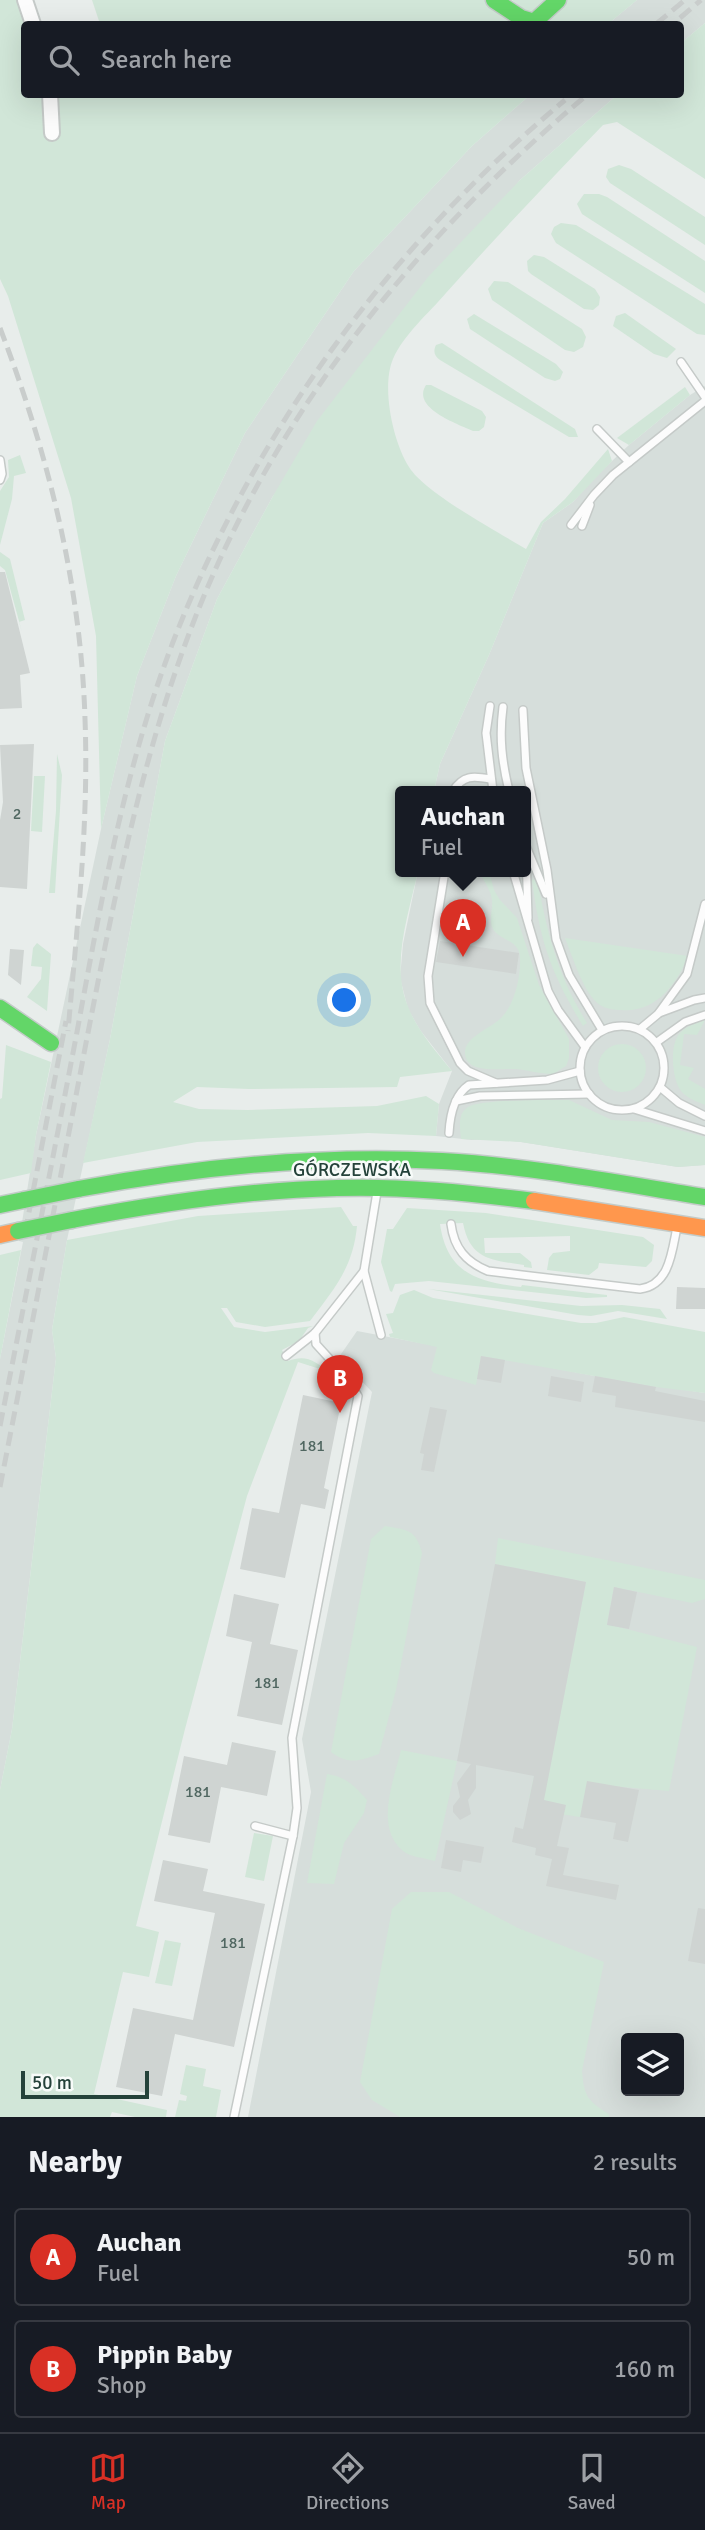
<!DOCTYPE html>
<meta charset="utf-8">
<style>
:root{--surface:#171b24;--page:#242831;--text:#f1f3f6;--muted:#9ea1a6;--line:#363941;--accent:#d93025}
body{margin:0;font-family:Signika,sans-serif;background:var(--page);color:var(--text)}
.controls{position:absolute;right:21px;bottom:21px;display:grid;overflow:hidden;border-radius:7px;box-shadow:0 7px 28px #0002}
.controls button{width:63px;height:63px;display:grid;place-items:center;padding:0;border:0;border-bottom:2px solid var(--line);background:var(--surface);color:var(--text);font:35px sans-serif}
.scale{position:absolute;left:21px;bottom:18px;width:128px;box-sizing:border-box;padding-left:7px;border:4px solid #24423a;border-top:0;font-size:19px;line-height:24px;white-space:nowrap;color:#24423a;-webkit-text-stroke:5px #f7fbf9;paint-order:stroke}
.you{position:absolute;left:345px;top:1001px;width:24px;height:24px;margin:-18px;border:5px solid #fff;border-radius:50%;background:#1a73e8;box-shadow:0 0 0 10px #1a73e833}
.badge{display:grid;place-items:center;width:46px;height:46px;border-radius:50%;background:var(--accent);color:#fff;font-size:23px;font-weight:700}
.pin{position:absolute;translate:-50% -58px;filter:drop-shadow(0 2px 4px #0008)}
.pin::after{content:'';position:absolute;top:37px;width:24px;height:21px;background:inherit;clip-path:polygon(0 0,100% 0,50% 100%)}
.popup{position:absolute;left:395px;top:786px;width:136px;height:91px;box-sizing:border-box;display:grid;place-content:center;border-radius:7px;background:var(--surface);filter:drop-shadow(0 2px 5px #0005);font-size:23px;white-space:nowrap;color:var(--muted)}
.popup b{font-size:26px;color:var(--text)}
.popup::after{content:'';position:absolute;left:50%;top:100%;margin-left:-14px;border:14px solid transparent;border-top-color:var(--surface)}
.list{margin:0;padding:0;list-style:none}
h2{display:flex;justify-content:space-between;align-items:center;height:91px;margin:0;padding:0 28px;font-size:30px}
h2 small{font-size:23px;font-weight:400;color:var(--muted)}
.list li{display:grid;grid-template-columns:46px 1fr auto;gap:21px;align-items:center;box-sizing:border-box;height:98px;margin:0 14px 14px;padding:0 14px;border:2px solid var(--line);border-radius:7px}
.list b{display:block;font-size:26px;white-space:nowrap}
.list p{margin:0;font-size:23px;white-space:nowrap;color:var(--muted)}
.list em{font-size:23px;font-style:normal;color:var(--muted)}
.icon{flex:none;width:38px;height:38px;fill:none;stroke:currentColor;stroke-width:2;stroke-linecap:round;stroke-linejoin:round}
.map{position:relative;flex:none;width:705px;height:2117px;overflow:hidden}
.search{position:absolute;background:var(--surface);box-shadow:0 7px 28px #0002;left:21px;right:21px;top:21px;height:77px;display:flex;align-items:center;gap:18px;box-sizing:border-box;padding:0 24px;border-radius:7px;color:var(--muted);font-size:26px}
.sheet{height:315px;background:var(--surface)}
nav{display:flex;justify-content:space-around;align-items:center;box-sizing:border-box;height:98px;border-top:2px solid var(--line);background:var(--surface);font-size:19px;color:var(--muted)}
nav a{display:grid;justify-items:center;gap:4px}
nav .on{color:var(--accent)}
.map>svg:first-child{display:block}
.built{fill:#d6dedb;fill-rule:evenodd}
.green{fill:#d1e6d8}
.building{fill:#cfd4d2}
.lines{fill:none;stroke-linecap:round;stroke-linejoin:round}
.lane-casing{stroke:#c5cac8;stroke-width:10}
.street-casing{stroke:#c5cac8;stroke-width:18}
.fast-casing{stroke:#c3cbc8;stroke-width:19}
.slow-casing{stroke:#c3cbc8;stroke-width:19}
.lane{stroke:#fcfcfc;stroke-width:7}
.street{stroke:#fcfcfc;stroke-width:14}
.fast{stroke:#63d668;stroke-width:16}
.slow{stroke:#ff974d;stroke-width:16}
.rail{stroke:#c9cdcc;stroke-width:5;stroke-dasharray:14 7;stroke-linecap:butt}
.fast-bridge-casing{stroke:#c3cbc8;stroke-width:19;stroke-linecap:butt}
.fast-bridge{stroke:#63d668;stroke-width:16}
.labels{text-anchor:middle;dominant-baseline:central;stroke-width:5;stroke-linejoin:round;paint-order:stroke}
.number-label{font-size:16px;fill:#506761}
.street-label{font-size:19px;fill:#24423a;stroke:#f7fbf9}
</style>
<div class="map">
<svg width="705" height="2117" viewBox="0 0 705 2117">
<rect width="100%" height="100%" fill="#e8edeb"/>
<!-- built -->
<g class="built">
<polygon points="637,0 705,0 705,23 681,43 680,24 608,24"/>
<polygon points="530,95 617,95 520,180 273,496 217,599 165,741 110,1039 67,1240 52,1330 56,1358 12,1729 0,1790 0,1359 23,1242 19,1241 36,1135 101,829 137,676 176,576 245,433 354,271 472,146"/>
<polygon points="705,386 705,1165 678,1167 521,1142 488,1139 472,1140 436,1136 439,1104 452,1071 420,1030 408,1009 400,978 403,944 418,871 526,871 526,791 434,791 440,764 489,655 543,523 573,502 596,476 629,445 690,395"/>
<path d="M357 1331 595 1376 705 1393V2117H248L311 1792 302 1739 372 1392 339 1357ZM626 2038H679V2091H626Z"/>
</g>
<!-- green -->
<g class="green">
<polygon points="0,0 18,0 26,24 24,94 530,95 472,146 354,271 245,433 176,576 137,676 101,829 96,636 71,498 8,296 0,279"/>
<polygon points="92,0 489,0 525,24 100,24"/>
<polygon points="512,0 637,0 608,24 551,24 546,6 535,18"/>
<path d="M705 23V179L617 122 603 125C550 180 497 236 446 293 429 313 404 334 393 359 381 387 393 442 409 467 425 493 498 532 526 549L541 522 565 499 608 449 612 461 573 502 543 523 489 655 440 764 434 791H400V871H418C409 913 391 962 407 1004 416 1029 435 1050 452 1071L400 1077 397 1087 249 1089 197 1087 173 1102 199 1109 248 1110 377 1106 426 1096 439 1104 436 1136 368 1133 197 1142 83 1163 110 1039 165 741 217 599 273 496 317 421 428 277 520 180 617 95 680 94 681 43Z"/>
<polygon points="619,165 631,169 705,217 705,245 610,183 606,177 608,169"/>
<polygon points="584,194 599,194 607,197 705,261 705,293 582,214 577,204"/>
<polygon points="561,223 576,225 705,304 705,335 697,334 556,243 551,234 554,227"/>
<polygon points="534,255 544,257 595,289 600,297 599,305 593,310 584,309 531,274 528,271 527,261"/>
<polygon points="494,281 508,282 582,329 586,337 583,347 574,352 565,350 492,300 488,289"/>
<polygon points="625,313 676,349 667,358 654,354 613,326 616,316"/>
<polygon points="474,314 556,364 563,372 560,379 555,381 545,378 470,329 467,319"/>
<path d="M442 343 575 429 578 437H569L440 360C434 356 433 351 436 345Z"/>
<path d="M426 385H431L482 411 486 417 484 427 479 431H473C458 424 411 408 426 385Z"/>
<polygon points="685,387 690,395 629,445 617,438"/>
<polygon points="20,455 26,473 14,476 12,499 0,545 0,491 9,477 8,460"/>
<polygon points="0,552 10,559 25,620 19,622 22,632 5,570 0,566"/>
<polygon points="57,754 62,775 55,893 49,893 56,811"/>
<polygon points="34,776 45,776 42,832 31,831"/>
<path d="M479 871H489L494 890 500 900 517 918 539 985 569 1039V1058L566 1066 553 1074C540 1074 528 1070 516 1069 502 1068 466 1075 465 1053 464 1037 492 1028 502 1017 515 1003 521 976 520 957 519 939 498 941 492 927 489 918 493 909 492 900 491 890 483 880 479 871Z"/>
<path d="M537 879C548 935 557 974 587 1023L583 1026C551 973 540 942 532 880Z"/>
<path d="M565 938 688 956C677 984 656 1013 621 1010 615 1010 606 1009 600 1005 584 995 572 955 565 938Z"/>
<polygon points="37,943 51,954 47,1011 27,997 41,979 42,967 31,966 33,948"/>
<path d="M705 1020 697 1035 684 1034 680 1065 694 1068 688 1079 705 1089V1105C696 1101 688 1099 681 1091 672 1079 669 1044 680 1033 686 1026 697 1023 705 1020Z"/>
<circle cx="622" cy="1068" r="24"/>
<polygon points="6,1045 51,1062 36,1135 31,1173 0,1180 0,1099 2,1098"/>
<path d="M569 1100 612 1120 649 1122 705 1137V1165L678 1167 521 1142 461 1139C460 1128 457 1114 468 1107 480 1099 551 1100 569 1100Z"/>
<path d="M341 1207 353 1226H357C353 1268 334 1289 310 1321L265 1327 236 1322 227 1308H221L234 1327 265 1332 313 1326 308 1328 299 1341 282 1350 288 1361C306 1354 315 1361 329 1372V1375L326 1379 318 1378 320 1369 298 1362 247 1496 185 1729 136 1926 159 1932 149 1977 123 1972 94 2094 167 2110 166 2117H135L112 2112 110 2117H0V1790L12 1729 56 1358 52 1330 67 1240 198 1216Z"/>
<path d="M407 1208 486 1213 643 1237 654 1245 652 1261 646 1267 599 1263 598 1268 589 1275 547 1270 549 1258 553 1253 570 1251V1236L484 1238 485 1253H520L531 1262 532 1268 524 1267V1265C492 1260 470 1260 463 1223L440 1224C447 1273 477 1282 521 1287L522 1285 607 1295V1297L586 1298 429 1281 395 1284 392 1292 390 1291 381 1262 387 1229H393Z"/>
<polygon points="21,1250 0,1359 0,1255"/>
<polygon points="428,1289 581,1306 622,1305 660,1309 667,1319 618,1311 591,1316 578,1315"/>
<polygon points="414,1290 433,1298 581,1323 596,1323 624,1317 705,1332 705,1393 656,1387 481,1356 476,1385 434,1373 431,1370 437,1347 390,1337 389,1334 393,1333 386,1314 393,1313 400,1295"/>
<path d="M385 1526C407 1530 416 1529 422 1553L396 1690 379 1754C359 1761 349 1765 331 1752L371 1539Z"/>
<polygon points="498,1538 705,1580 705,1599 692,1603 614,1587 607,1624 697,1647 669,1791 610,1786 580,1817 560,1814 561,1804 529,1798 534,1776 548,1778 586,1582 495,1564"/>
<path d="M401 1750 457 1761 435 1861C425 1858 410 1857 403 1851 374 1827 394 1780 401 1750Z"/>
<path d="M327 1774C346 1777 355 1786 367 1800L364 1813 344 1843 334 1884 307 1883Z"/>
<polygon points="254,1833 273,1836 264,1881 245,1877"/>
<path d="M411 1892H449L518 1928 604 1962 582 2071C584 2097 588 2101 609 2114V2117H400L372 2100 360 2082 392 1909Z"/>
<polygon points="165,1940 181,1943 172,1986 155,1983"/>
<polygon points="186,2065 206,2069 203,2086 221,2090 216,2117 175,2117 179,2100 186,2101 187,2096 180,2094"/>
</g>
<!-- building -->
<g class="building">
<polygon points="0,572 5,572 30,673 20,675 22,708 0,709"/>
<polygon points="34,744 27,889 0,887 0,820 3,802 0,745"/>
<polygon points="440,941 519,953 516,974 436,962"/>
<polygon points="10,949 24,950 21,985 8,975"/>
<polygon points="677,1287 705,1288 705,1309 676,1309"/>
<polygon points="481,1356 505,1360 501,1383 477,1379"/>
<polygon points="551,1376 584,1382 581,1402 548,1396"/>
<polygon points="595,1376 656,1387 655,1391 705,1401 705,1422 615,1407 616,1396 592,1392"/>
<polygon points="303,1395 341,1403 324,1488 329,1490 325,1509 301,1504 285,1578 240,1569 252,1508 279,1513"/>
<polygon points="430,1407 447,1410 434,1472 421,1470 424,1454 420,1453"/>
<polygon points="495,1564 586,1582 544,1800 566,1805 557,1846 569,1848 563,1875 619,1885 616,1900 546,1886 552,1859 535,1855 536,1848 512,1842 515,1827 523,1829 534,1776 476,1765 476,1788 468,1800 471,1814 460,1820 453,1812 453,1806 460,1797 457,1783 471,1764 457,1761"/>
<polygon points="614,1587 637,1592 629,1629 607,1625"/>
<polygon points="234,1594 279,1604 270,1644 298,1650 282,1725 237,1716 252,1642 226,1636"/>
<polygon points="232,1742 276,1751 267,1796 221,1787 210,1843 168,1835 184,1756 227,1765"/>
<polygon points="587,1781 639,1790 628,1842 613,1839 616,1823 580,1817"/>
<polygon points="446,1840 484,1847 481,1863 463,1860 461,1872 441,1868"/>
<polygon points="163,1860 208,1869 203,1891 265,1904 234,2047 175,2034 162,2096 116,2087 133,2008 193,2020 215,1913 154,1901"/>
<polygon points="698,1908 705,1909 705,1964 688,1961"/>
</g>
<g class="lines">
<defs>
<g id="lane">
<polyline points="681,362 705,397"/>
<polyline points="597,429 629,462"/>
<polyline points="0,460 2,474 0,480"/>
<polyline points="571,525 594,495 613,475 705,401"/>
<polyline points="582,526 590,505"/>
<polyline points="490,706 486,733 493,791"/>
<path d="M503 707C499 737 502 762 509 791"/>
<polyline points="523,710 526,768 547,870 556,939 569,975 602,1030"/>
<path d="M453 791C463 775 473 776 490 779"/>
<polyline points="526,846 546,894"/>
<polyline points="526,852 528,918"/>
<polyline points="445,871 428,976 430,1003 460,1063 468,1071 496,1083"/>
<polyline points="513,871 548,991 558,1010 585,1047"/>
<polyline points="659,1013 694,1000 705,998"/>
<circle cx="622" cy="1068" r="42"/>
<polyline points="640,1029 658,1014 687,974 705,904"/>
<polyline points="657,1042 685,1022 705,1015"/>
<polyline points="660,1087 679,1103 705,1116"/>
<polyline points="456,1101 480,1096 589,1094"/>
<polyline points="634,1109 705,1131"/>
<path d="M449 1133C450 1115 454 1095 469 1085L547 1080 580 1071"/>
<path d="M451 1224C454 1248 466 1262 488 1271L640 1289C670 1285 672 1251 677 1227"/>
<polyline points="364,1271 381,1335"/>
<polyline points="286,1356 315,1333 364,1271 377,1192"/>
<polyline points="327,1384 340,1371"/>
<polyline points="255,1826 293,1836"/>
<polyline points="234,2117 293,1836 297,1808 292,1738 358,1396 347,1378 316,1344 315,1333"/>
</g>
<g id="street">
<polyline points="25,0 33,24"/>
<polyline points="50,94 52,133"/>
</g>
<g id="fast">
<polyline points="494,0 521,18 534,22 558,0"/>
<polyline points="0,1008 51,1043"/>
<path d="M78 1189C198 1167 320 1154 442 1161 531 1166 618 1183 705 1197"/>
<polyline points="0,1205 24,1200"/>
<path d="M72 1220C160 1203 248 1190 337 1188 403 1186 469 1193 534 1201"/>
</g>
<g id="slow">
<polyline points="534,1201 705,1228"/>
<polyline points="0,1235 18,1231"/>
</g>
</defs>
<!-- lane casing -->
<use href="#lane" class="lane-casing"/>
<!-- street casing -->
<use href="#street" class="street-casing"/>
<!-- fast casing -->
<use href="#fast" class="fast-casing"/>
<!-- slow casing -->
<use href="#slow" class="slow-casing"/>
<!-- lane -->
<use href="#lane" class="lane"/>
<!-- street -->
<use href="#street" class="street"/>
<!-- fast -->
<use href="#fast" class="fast"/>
<!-- slow -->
<use href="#slow" class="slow"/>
<!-- rail -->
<g class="rail">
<polyline points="680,18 701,0"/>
<polyline points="656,24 685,0"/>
<path d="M0 328C48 453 81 585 85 719 89 823 77 927 68 1031"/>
<polyline points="25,1233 66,1021"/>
<path d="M0 1426C26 1295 52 1163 77 1032 101 901 125 767 173 642 256 429 390 246 565 100"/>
<path d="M0 1487C29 1339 58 1191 86 1043 121 864 155 684 239 520 324 353 445 214 588 94"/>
</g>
<defs>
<g id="fast-bridge">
<polyline points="24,1200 78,1189"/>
<polyline points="18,1231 72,1220"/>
</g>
</defs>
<!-- fast-bridge casing -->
<use href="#fast-bridge" class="fast-bridge-casing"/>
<!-- fast-bridge -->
<use href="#fast-bridge" class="fast-bridge"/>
</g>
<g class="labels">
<!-- number labels -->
<g class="number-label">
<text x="17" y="814">2</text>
<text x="312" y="1446">181</text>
<text x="267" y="1683">181</text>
<text x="198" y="1792">181</text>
<text x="233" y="1943">181</text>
</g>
<!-- street labels -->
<g class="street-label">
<text x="352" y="1170">GÓRCZEWSKA</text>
</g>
</g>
</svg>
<div class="controls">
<button><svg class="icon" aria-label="layers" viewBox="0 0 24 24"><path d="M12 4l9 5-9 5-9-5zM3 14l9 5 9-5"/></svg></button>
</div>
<div class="scale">50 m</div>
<div class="you"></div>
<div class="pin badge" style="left:463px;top:957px">A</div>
<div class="popup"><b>Auchan</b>Fuel</div>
<div class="pin badge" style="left:340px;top:1413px">B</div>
<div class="search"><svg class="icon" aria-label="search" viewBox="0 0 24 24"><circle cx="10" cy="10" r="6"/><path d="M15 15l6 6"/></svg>Search here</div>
</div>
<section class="sheet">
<h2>Nearby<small>2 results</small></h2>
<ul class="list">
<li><span class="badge">A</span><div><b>Auchan</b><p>Fuel</p></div><em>50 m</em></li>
<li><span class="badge">B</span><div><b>Pippin Baby</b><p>Shop</p></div><em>160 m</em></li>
</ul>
</section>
<nav>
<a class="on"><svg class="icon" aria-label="map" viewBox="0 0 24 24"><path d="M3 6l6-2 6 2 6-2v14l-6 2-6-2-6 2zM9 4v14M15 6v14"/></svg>Map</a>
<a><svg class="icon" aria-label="directions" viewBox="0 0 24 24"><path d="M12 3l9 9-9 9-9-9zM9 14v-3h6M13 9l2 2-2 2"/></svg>Directions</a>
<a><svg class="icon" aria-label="saved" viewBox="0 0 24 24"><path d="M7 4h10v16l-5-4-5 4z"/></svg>Saved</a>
</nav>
